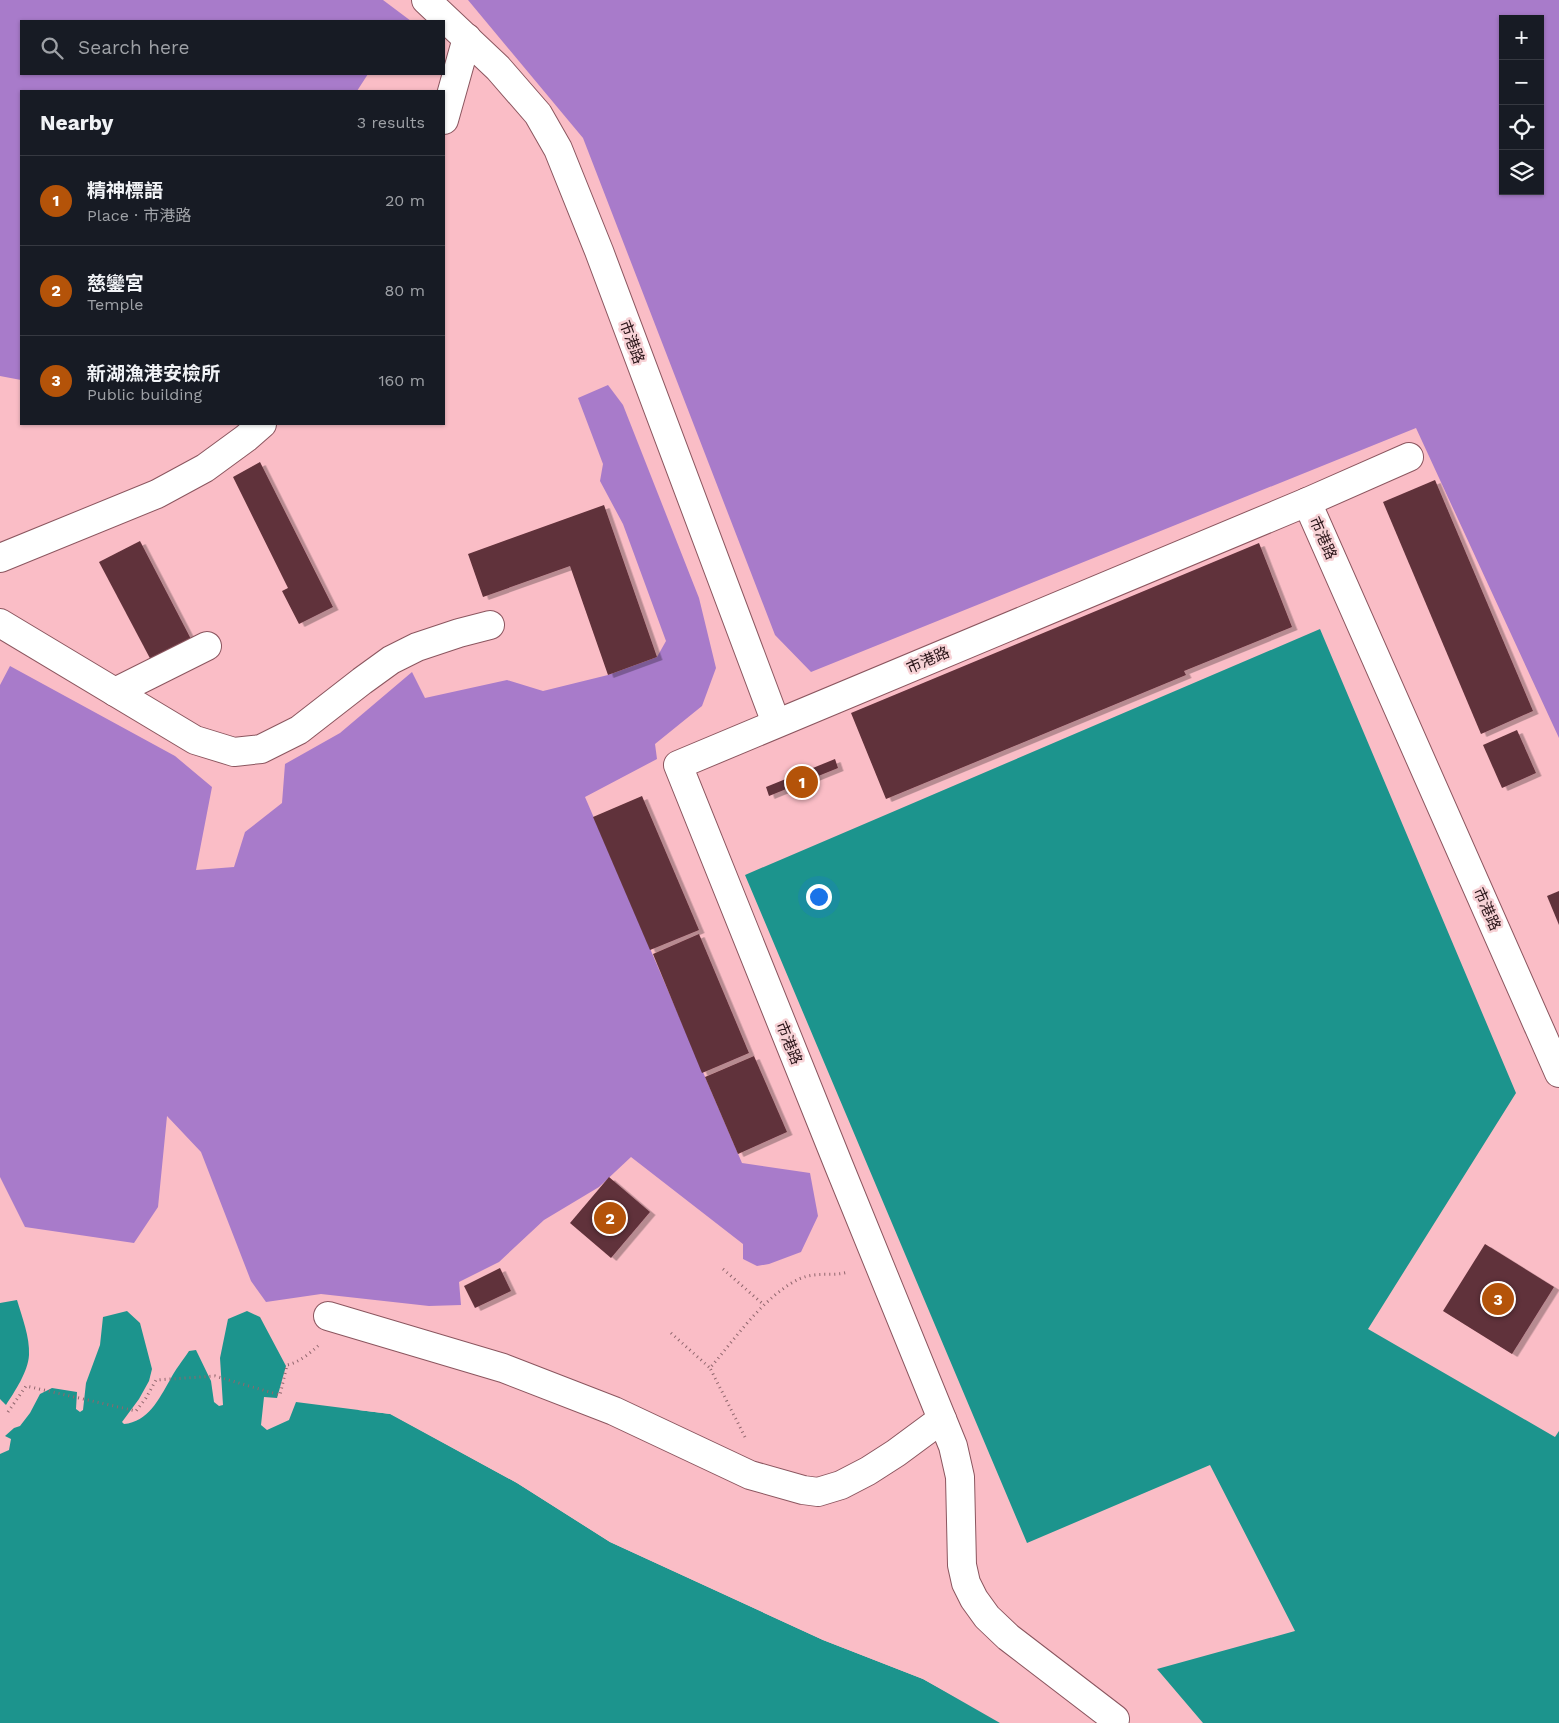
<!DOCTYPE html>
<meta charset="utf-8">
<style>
:root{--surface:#171b24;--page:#20242c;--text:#f1f3f6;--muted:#9ea1a6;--line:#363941;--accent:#b45309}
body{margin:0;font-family:"Work Sans","Noto Sans TC",sans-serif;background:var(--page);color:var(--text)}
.controls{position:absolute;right:15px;top:15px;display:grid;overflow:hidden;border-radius:0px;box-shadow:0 1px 4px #0004}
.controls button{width:45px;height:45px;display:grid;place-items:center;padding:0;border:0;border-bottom:1px solid var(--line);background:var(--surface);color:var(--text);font:25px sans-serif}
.you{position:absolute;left:818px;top:896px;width:18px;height:18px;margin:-12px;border:4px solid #fff;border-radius:50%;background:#1a73e8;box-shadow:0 0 0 8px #1a73e833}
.badge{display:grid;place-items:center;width:32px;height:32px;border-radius:50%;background:var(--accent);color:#fff;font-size:16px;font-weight:700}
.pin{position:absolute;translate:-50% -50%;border:2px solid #fff;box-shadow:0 1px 5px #0006}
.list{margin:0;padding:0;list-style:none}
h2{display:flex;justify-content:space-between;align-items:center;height:65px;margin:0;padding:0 20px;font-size:21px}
h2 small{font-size:16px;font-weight:400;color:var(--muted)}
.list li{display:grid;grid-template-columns:32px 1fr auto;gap:15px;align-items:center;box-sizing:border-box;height:90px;padding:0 20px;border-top:1px solid var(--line)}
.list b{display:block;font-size:19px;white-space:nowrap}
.list p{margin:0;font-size:16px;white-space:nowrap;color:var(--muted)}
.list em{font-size:16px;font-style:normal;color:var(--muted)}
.icon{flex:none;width:28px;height:28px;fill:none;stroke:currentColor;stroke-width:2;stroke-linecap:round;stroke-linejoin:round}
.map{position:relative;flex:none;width:1559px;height:1723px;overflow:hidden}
.search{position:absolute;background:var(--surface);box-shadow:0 1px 4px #0004;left:20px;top:20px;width:425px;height:55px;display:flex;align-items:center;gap:12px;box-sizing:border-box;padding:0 18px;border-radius:0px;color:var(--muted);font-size:19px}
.panel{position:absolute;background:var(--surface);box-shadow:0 1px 4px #0004;left:20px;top:90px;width:425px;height:335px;border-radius:0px}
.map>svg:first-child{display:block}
.forest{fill:#a87bca;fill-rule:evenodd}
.water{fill:#1c948d}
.pier{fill:#fabdc6}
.building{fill:#61313a;filter:url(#shadow)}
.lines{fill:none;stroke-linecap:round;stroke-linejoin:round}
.minor-casing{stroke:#8b565f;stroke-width:30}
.path{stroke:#8f666d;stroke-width:3;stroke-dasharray:1 4;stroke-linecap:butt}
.minor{stroke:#fff;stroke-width:28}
.labels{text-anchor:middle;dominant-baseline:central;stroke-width:5;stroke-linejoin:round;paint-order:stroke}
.street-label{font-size:15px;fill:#281317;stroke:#f7d2d6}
</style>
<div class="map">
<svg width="1559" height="1723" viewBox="0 0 1559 1723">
<defs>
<filter id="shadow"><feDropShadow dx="5.5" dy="3" stdDeviation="0" flood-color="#0004"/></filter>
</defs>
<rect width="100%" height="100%" fill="#fabdc6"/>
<!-- forest -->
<g class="forest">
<polygon points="0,0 383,0 411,21 21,21 21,74 368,74 357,91 21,91 21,380 0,376"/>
<path d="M468 0H1559V738L1416 428 811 672 775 635 583 138ZM1503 19H1540V191H1503Z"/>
<polygon points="608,385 623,405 699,598 716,668 702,706 655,744 657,759 585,797 742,1163 810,1173 818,1216 801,1252 769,1264 757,1266 743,1259 743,1244 631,1157 599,1187 544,1220 499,1262 459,1282 461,1305 429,1306 321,1294 266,1302 251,1281 201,1152 167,1116 158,1207 134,1243 25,1227 0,1177 0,685 10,666 175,756 212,787 196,870 234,867 245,832 282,803 285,764 340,733 412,672 425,698 507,680 543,691 608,675 657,657 666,641 623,524 600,481 603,464 578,398"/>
</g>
<!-- water -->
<g class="water">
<polygon points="1320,629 1516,1093 1368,1329 1555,1437 1559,1431 1559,1723 1203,1723 1157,1669 1295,1631 1210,1465 1027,1543 745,875"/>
<path d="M17 1300C22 1317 30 1337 29 1355 28 1372 15 1391 6 1405L0 1399V1303Z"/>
<path d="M127 1311 140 1323 152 1369 149 1381 139 1399 122 1422 124 1424C148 1422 159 1399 170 1380 175 1370 183 1360 189 1351L196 1350 211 1381 214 1402 219 1406 223 1405 220 1358 228 1319 247 1311 260 1317 286 1366 277 1398 264 1397 261 1425 267 1430 289 1420 296 1402 390 1414 517 1483 610 1542 823 1640 923 1679 1000 1723H0V1454L9 1450 11 1439 5 1436 14 1428 20 1426 30 1413 40 1394 52 1388 77 1392 76 1409 80 1412 83 1410 86 1383 100 1345 103 1317Z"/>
</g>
<!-- pier -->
<polygon class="pier" points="359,1408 392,1412 518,1481 611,1540 824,1637 924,1676 1003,1723 923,1679 823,1640 610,1542 517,1483 391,1414 358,1410"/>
<!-- building -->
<g class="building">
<polygon points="260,462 333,607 299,624 282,591 288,588 233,477"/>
<polygon points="1435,480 1533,711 1481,734 1383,502"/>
<polygon points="604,505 657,657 608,675 570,566 483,597 468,554"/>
<polygon points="140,541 193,643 153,664 99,562"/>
<polygon points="1259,543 1292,627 1184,671 1186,675 886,799 851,713"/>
<polygon points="1517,730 1536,773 1502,788 1483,745"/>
<polygon points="835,759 838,768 769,796 766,787"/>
<polygon points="642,796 699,930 650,950 593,817"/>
<polygon points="1559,891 1559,925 1547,896"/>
<polygon points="699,934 749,1053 702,1073 653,954"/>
<polygon points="754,1056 787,1132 738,1154 705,1077"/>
<polygon points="609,1177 650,1212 611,1258 570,1223"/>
<polygon points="1485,1244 1554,1287 1512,1354 1443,1311"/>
<polygon points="500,1268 511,1291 475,1308 464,1286"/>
</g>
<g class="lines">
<defs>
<g id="minor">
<polyline points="426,0 498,68 538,114 558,149 599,251 776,723"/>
<polyline points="444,120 467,38"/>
<polyline points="1307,502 1559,1073"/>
<polyline points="0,558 157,494 205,468 246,438 262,424"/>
<polyline points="0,623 195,740 234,752 261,749 299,730 362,681 391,660 417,647 459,633 490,625"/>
<polyline points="115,692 207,646"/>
<polyline points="328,1316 503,1368 614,1411 750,1475 803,1490 818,1492 841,1485 868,1471 896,1453 942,1419"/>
<polyline points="1115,1719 1008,1637 987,1617 974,1599 966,1583 962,1565 960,1477 953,1446 839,1166 678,765 1307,502 1409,457"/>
</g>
</defs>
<!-- minor casing -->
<use href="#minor" class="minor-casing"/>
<!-- path -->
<g class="path">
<polyline points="723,1269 764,1305"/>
<polyline points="671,1333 710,1368"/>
<path d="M8 1412 26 1386 136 1411 146 1398 156 1380 215 1376 280 1395 287 1365C300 1362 310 1353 319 1345"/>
<path d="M745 1437 710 1368C735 1339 764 1296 799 1279 817 1271 832 1277 848 1272"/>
</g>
<!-- minor -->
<use href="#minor" class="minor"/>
</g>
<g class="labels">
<!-- street labels -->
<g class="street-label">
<text transform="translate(632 342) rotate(70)">市港路</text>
<text transform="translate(1323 538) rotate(66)">市港路</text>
<text transform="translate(928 660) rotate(-23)">市港路</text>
<text transform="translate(1487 909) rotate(66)">市港路</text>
<text transform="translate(789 1043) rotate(68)">市港路</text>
</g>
</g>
</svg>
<div class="controls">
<button>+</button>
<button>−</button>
<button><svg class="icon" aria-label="locate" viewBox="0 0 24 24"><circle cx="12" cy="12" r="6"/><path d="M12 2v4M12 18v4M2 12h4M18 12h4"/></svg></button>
<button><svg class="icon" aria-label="layers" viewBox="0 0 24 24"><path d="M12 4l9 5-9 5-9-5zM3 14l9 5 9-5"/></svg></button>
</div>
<div class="you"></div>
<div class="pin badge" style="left:802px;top:782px">1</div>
<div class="pin badge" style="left:610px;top:1218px">2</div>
<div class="pin badge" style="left:1498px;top:1299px">3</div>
<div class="search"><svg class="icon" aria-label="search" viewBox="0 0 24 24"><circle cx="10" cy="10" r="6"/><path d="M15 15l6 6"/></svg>Search here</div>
<section class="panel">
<h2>Nearby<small>3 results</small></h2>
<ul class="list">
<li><span class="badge">1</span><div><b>精神標語</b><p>Place · 市港路</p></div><em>20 m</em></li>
<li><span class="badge">2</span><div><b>慈鑾宮</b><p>Temple</p></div><em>80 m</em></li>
<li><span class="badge">3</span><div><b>新湖漁港安檢所</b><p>Public building</p></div><em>160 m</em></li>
</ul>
</section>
</div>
